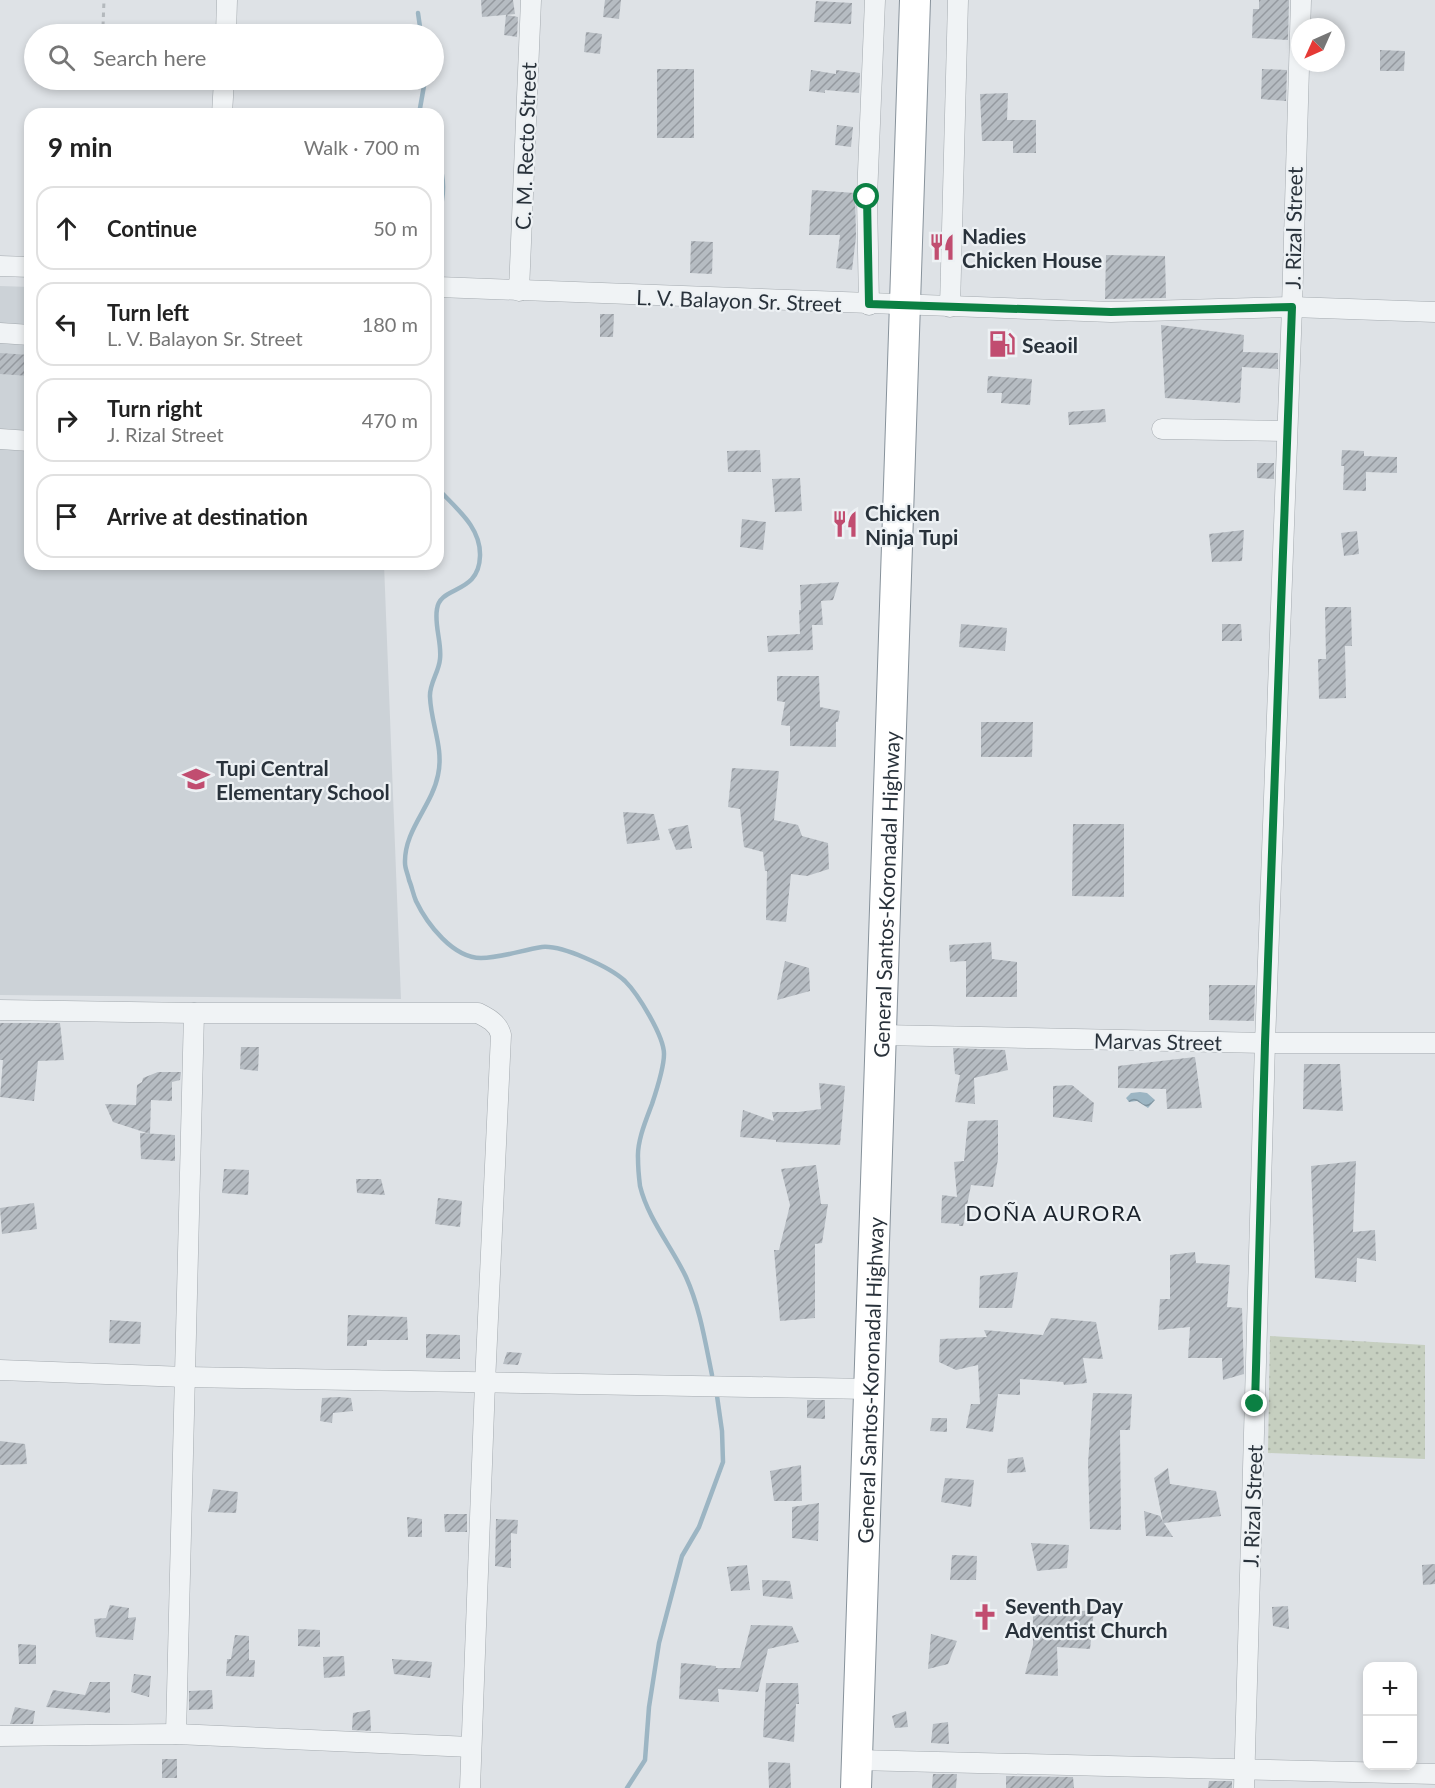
<!DOCTYPE html>
<meta charset="utf-8">
<style>
:root{--surface:#fff;--page:#f2f2f2;--text:#222;--muted:#767676;--line:#e0e0e0}
body{margin:0;font-family:Lato,sans-serif;background:var(--page);color:var(--text)}
.controls{position:absolute;right:18px;bottom:18px;display:grid;overflow:hidden;border-radius:12px;box-shadow:0 3px 9px #0003}
.controls button{width:54px;height:54px;display:grid;place-items:center;padding:0;border:0;border-bottom:2px solid var(--line);background:var(--surface);color:var(--text);font:30px sans-serif}
.compass{position:absolute;left:1291px;top:18px;width:54px;height:54px;border-radius:50%;background:var(--surface);box-shadow:0 3px 9px #0003;rotate:225deg}
.stop{position:absolute;width:18px;height:18px;margin:-14px;border:4px solid #0b8043;border-radius:50%;background:#fff}
.stop.end{background:#0b8043;border-color:#fff;box-shadow:0 2px 6px #0008}
.list{margin:0;padding:0;list-style:none}
h2{display:flex;justify-content:space-between;align-items:center;height:78px;margin:0;padding:0 24px;font-size:26px}
h2 small{font-size:20px;font-weight:400;color:var(--muted)}
.list li{display:grid;grid-template-columns:39px 1fr auto;gap:18px;align-items:center;box-sizing:border-box;height:84px;margin:0 12px 12px;padding:0 12px;border:2px solid var(--line);border-radius:18px}
.list b{display:block;font-size:22px;white-space:nowrap}
.list p{margin:0;font-size:20px;white-space:nowrap;color:var(--muted)}
.list em{font-size:20px;font-style:normal;color:var(--muted)}
.icon{flex:none;width:33px;height:33px;fill:none;stroke:currentColor;stroke-width:2;stroke-linecap:round;stroke-linejoin:round}
.map{position:relative;flex:none;width:1435px;height:1788px;overflow:hidden}
.search{position:absolute;background:var(--surface);box-shadow:0 3px 9px #0003;left:24px;top:24px;width:420px;height:66px;display:flex;align-items:center;gap:15px;box-sizing:border-box;padding:0 21px;border-radius:33px;color:var(--muted);font-size:22px}
.panel{position:absolute;background:var(--surface);box-shadow:0 3px 9px #0003;left:24px;top:108px;width:420px;height:462px;border-radius:18px}
.map>svg:first-child{display:block}
.built{fill:#ccd2d7}
.grass{fill:url(#grass-dots)}
.water{fill:url(#water-waves)}
.lines{fill:none;stroke-linecap:round;stroke-linejoin:round}
.stream{stroke:#9cb5c3;stroke-width:4.5}
.building{fill:url(#building-hatch)}
.minor-casing{stroke:#a4aaaf;stroke-width:21}
.highway-casing{stroke:#87929b;stroke-width:32}
.path{stroke:#b4b9bd;stroke-width:3;stroke-dasharray:4.5 4.5;stroke-linecap:butt}
.minor{stroke:#f0f3f5;stroke-width:20}
.highway{stroke:#fff;stroke-width:30}
.route{stroke:#0b8043;stroke-width:8}
.labels{text-anchor:middle;dominant-baseline:central;stroke-width:4.5;stroke-linejoin:round;paint-order:stroke}
.street-label{font-size:21px;fill:#29323b;stroke:#edf1f4}
.poi-label{font-size:21px;font-weight:bold;fill:#29323b;stroke:#edf1f4;text-anchor:start}
.neighbourhood-label{font-size:22px;letter-spacing:1.5px;fill:#1b232c;stroke:#edf1f4}
</style>
<div class="map">
<svg width="1435" height="1788" viewBox="0 0 1435 1788">
<defs>
<pattern id="grass-dots" width="8" height="8" patternUnits="userSpaceOnUse" patternTransform="scale(1.5)"><rect width="8" height="8" fill="#c6cfc0"/><path d="M2 2h.1M6 6h.1" fill="none" stroke="#aab2a6" stroke-width="1.8" stroke-linecap="round"/></pattern>
<pattern id="water-waves" width="16" height="10" patternUnits="userSpaceOnUse" patternTransform="scale(1.5)"><rect width="16" height="10" fill="#9cb5c3"/><path d="M0 5q4-4 8 0t8 0" fill="none" stroke="#7f94a0"/></pattern>
<pattern id="building-hatch" width="6" height="6" patternUnits="userSpaceOnUse" patternTransform="scale(1.5)"><rect width="6" height="6" fill="#b6bcc2"/><path d="M-1 1l2-2M0 6l6-6M5 7l2-2" fill="none" stroke="#94999f"/></pattern>
</defs>
<rect width="100%" height="100%" fill="#dee2e6"/>
<!-- built -->
<polygon class="built" points="0,286 30,287 30,564 384,564 401,999 0,995"/>
<!-- grass -->
<polygon class="grass" points="1270,1336 1425,1345 1425,1459 1268,1453"/>
<!-- water -->
<polygon class="water" points="1140,1092 1147,1093 1155,1100 1148,1108 1137,1101 1129,1102 1126,1098 1131,1093"/>
<g class="lines">
<!-- stream -->
<g class="stream">
<polyline points="418,13 421,34"/>
<polyline points="419,114 425,80"/>
<path d="M438 161C445 178 444 198 438 216"/>
<polyline points="438,361 438,380"/>
<path d="M438 486 440 491C458 510 481 528 480 556 479 595 440 585 437 609 434 625 442 643 440 659 439 672 429 684 430 697 431 724 444 748 438 775 432 806 404 830 405 863 405 869 408 874 409 880 412 887 413 894 416 901 427 924 453 958 481 958 501 958 522 950 542 947 562 945 610 967 625 981 638 994 664 1036 664 1054 664 1066 656 1092 652 1104 646 1120 637 1141 638 1158 638 1167 639 1178 640 1186 648 1219 672 1247 686 1277 700 1308 705 1341 712 1375"/>
<polyline points="627,1788 645,1760 649,1707 659,1643 682,1556 699,1527 723,1462 722,1431 717,1396"/>
</g>
</g>
<!-- building -->
<g class="building">
<polygon points="481,0 513,0 515,14 482,17"/>
<polygon points="605,0 621,0 619,19 603,17"/>
<polygon points="1259,0 1289,0 1288,40 1252,38 1253,9 1259,9"/>
<polygon points="816,1 852,3 851,24 814,22"/>
<polygon points="506,15 518,17 517,37 504,35"/>
<polygon points="586,32 602,34 600,54 584,52"/>
<polygon points="1380,50 1405,51 1404,71 1380,71"/>
<rect x="657" y="69" width="37" height="69"/>
<polygon points="1262,69 1287,70 1286,101 1261,99"/>
<polygon points="811,70 836,74 836,70 860,73 859,93 825,90 825,93 809,91"/>
<polygon points="1008,93 1007,120 1036,120 1036,153 1013,153 1013,141 982,141 980,94"/>
<polygon points="837,125 853,127 851,147 835,145"/>
<polygon points="812,190 855,193 856,237 852,270 836,268 840,235 809,235"/>
<polygon points="691,241 713,242 712,274 690,273"/>
<polygon points="1106,255 1165,256 1166,298 1105,299"/>
<polygon points="600,314 614,314 613,337 600,337"/>
<polygon points="1161,325 1244,335 1243,352 1278,353 1278,369 1242,367 1240,403 1165,398"/>
<polygon points="0,353 30,355 30,376 0,374"/>
<polygon points="988,376 1032,379 1030,405 1001,403 1002,393 987,393"/>
<polygon points="1105,409 1106,422 1069,425 1068,412"/>
<polygon points="760,450 761,472 728,472 727,451"/>
<polygon points="1342,450 1364,451 1364,456 1397,457 1397,473 1366,472 1366,491 1343,490 1344,466 1341,466"/>
<polygon points="1257,463 1274,463 1274,479 1257,478"/>
<polygon points="800,478 802,511 775,512 772,479"/>
<polygon points="742,519 766,522 763,550 740,547"/>
<polygon points="1244,530 1242,561 1212,562 1209,534"/>
<polygon points="1357,531 1359,554 1344,556 1341,533"/>
<polygon points="839,582 833,600 821,601 823,625 812,625 813,650 768,652 767,636 800,634 799,610 801,610 800,585"/>
<polygon points="1325,607 1351,607 1352,646 1345,646 1346,698 1319,699 1318,659 1326,659"/>
<polygon points="961,624 1007,628 1005,651 959,647"/>
<polygon points="1222,624 1241,624 1242,641 1222,641"/>
<polygon points="777,676 819,676 820,707 840,711 838,722 836,722 836,747 790,746 790,726 781,725 785,702 777,701"/>
<polygon points="981,722 1033,722 1032,757 981,757"/>
<polygon points="732,768 779,771 774,820 798,825 802,836 828,843 829,869 807,876 791,874 786,922 766,920 767,871 765,871 763,852 744,847 740,809 728,807"/>
<polygon points="623,812 654,814 660,840 627,844"/>
<polygon points="1073,824 1124,824 1124,897 1072,896"/>
<polygon points="688,825 692,848 676,850 668,829"/>
<polygon points="991,942 992,959 1017,962 1017,997 966,997 966,961 950,962 949,945"/>
<polygon points="785,961 809,968 810,991 777,1000"/>
<polygon points="1209,985 1255,985 1254,1021 1209,1020"/>
<polygon points="0,1023 60,1023 64,1060 38,1061 34,1101 0,1097 3,1060 0,1060"/>
<polygon points="241,1047 259,1047 258,1071 240,1069"/>
<polygon points="953,1048 1005,1050 1008,1070 974,1078 975,1104 955,1102 960,1075 955,1074"/>
<polygon points="1195,1057 1202,1108 1167,1109 1166,1089 1118,1088 1118,1066"/>
<polygon points="1304,1064 1340,1064 1343,1111 1303,1109"/>
<polygon points="158,1072 181,1072 180,1080 172,1082 172,1101 151,1100 150,1134 113,1122 105,1104 136,1105 137,1085 142,1082 143,1078"/>
<polygon points="819,1083 845,1086 840,1145 776,1142 776,1140 740,1137 743,1110 774,1121 772,1112 798,1112 821,1109"/>
<polygon points="1072,1085 1094,1103 1092,1122 1053,1117 1053,1086"/>
<polygon points="998,1120 998,1159 993,1187 971,1185 963,1226 959,1226 959,1224 941,1223 942,1195 957,1197 954,1162 964,1161 968,1121"/>
<polygon points="140,1133 175,1135 175,1161 141,1159"/>
<polygon points="1356,1161 1353,1232 1375,1230 1376,1261 1357,1258 1356,1282 1315,1278 1311,1166"/>
<polygon points="816,1165 821,1204 828,1204 822,1243 815,1244 815,1318 780,1321 774,1250 779,1250 790,1205 781,1169"/>
<polygon points="224,1169 249,1170 248,1195 222,1193"/>
<polygon points="356,1179 381,1179 385,1195 357,1193"/>
<polygon points="438,1198 462,1201 460,1227 435,1224"/>
<polygon points="34,1203 37,1229 2,1234 0,1208"/>
<polygon points="1195,1252 1196,1263 1230,1265 1227,1307 1242,1308 1244,1374 1223,1380 1222,1358 1188,1358 1190,1327 1158,1330 1160,1299 1170,1299 1170,1255"/>
<polygon points="1018,1272 1012,1308 979,1308 980,1276"/>
<polygon points="348,1315 407,1317 408,1340 367,1340 367,1346 347,1346"/>
<polygon points="1051,1318 1096,1322 1103,1359 1083,1358 1087,1383 1064,1385 1063,1382 1020,1379 1020,1395 998,1394 993,1432 966,1428 971,1404 980,1404 978,1365 956,1370 939,1362 940,1339 987,1337 984,1330 1043,1335"/>
<polygon points="110,1320 141,1322 140,1344 109,1343"/>
<polygon points="426,1334 460,1335 460,1359 426,1358"/>
<polygon points="507,1352 522,1353 518,1365 503,1364"/>
<polygon points="1093,1393 1132,1394 1130,1430 1120,1430 1121,1530 1090,1529 1088,1463"/>
<polygon points="338,1397 351,1398 353,1411 333,1413 332,1423 320,1421 322,1398"/>
<polygon points="807,1400 825,1400 825,1419 807,1418"/>
<polygon points="932,1418 947,1418 947,1432 930,1431"/>
<polygon points="0,1441 25,1444 27,1464 0,1465"/>
<polygon points="1023,1457 1026,1472 1007,1473 1008,1459"/>
<polygon points="801,1465 802,1501 774,1501 770,1471"/>
<polygon points="1168,1468 1170,1484 1216,1491 1221,1516 1164,1523 1173,1537 1146,1536 1144,1511 1160,1516 1163,1522 1154,1478"/>
<polygon points="945,1478 974,1480 971,1507 941,1502"/>
<polygon points="213,1489 238,1492 236,1513 208,1512"/>
<polygon points="819,1503 818,1541 792,1538 792,1507"/>
<polygon points="444,1514 467,1514 467,1532 445,1532"/>
<polygon points="407,1517 422,1519 422,1537 408,1537"/>
<polygon points="496,1519 518,1520 517,1534 511,1533 511,1568 495,1566"/>
<polygon points="1031,1543 1069,1545 1067,1568 1037,1571"/>
<polygon points="952,1555 977,1556 976,1580 950,1580"/>
<polygon points="1435,1564 1435,1584 1423,1585 1422,1565"/>
<polygon points="747,1565 750,1590 731,1591 727,1567"/>
<polygon points="762,1580 790,1581 793,1599 763,1596"/>
<polygon points="110,1605 129,1608 128,1618 136,1617 133,1640 96,1637 94,1619 106,1618"/>
<polygon points="1288,1606 1289,1629 1273,1626 1272,1607"/>
<polygon points="1094,1610 1090,1649 1057,1647 1058,1676 1025,1674 1033,1645 1033,1615"/>
<polygon points="751,1625 792,1626 799,1642 768,1649 758,1692 718,1689 719,1702 679,1699 681,1663 716,1666 716,1668 740,1668"/>
<polygon points="298,1629 320,1630 320,1647 298,1646"/>
<polygon points="931,1634 957,1641 948,1664 928,1669"/>
<polygon points="235,1635 249,1636 249,1660 255,1660 254,1677 226,1676 227,1659 231,1659"/>
<polygon points="18,1644 36,1645 36,1664 19,1664"/>
<polygon points="344,1656 345,1676 324,1678 323,1657"/>
<polygon points="392,1659 432,1662 430,1678 394,1674"/>
<polygon points="134,1674 151,1676 149,1697 131,1692"/>
<polygon points="90,1682 110,1682 110,1713 46,1707 53,1690 85,1695"/>
<polygon points="766,1683 798,1683 799,1704 796,1704 794,1742 763,1737"/>
<polygon points="212,1690 213,1709 189,1710 189,1691"/>
<polygon points="15,1707 35,1711 33,1724 10,1724"/>
<polygon points="370,1710 371,1731 352,1730 353,1713"/>
<polygon points="906,1711 908,1727 895,1728 892,1716"/>
<polygon points="948,1722 949,1744 931,1743 933,1724"/>
<rect x="162" y="1759" width="15" height="19"/>
<polygon points="768,1762 790,1763 791,1788 769,1788"/>
<polygon points="933,1774 957,1774 956,1788 932,1788"/>
<polygon points="1006,1776 1073,1777 1074,1788 1006,1788"/>
<polygon points="1209,1781 1232,1781 1232,1788 1208,1788"/>
</g>
<g class="lines">
<defs>
<g id="minor">
<polyline points="226,34 227,0"/>
<polyline points="222,114 224,80"/>
<polyline points="0,266 30,267"/>
<polyline points="438,287 1111,312 1292,307 1435,312"/>
<polyline points="519,291 531,0"/>
<polyline points="869,305 867,197 875,0"/>
<polyline points="950,307 958,0"/>
<polyline points="0,333 30,335"/>
<polyline points="1162,429 1287,431"/>
<polyline points="0,439 30,441"/>
<path d="M0 1010 194 1013H478C488 1018 498 1023 501 1035L485 1383 470 1788"/>
<polyline points="881,1035 1265,1043 1435,1043"/>
<polyline points="0,1370 185,1377 869,1389"/>
<polyline points="176,1734 194,1013"/>
<polyline points="0,1736 176,1734 471,1747"/>
<polyline points="857,1760 1435,1774"/>
<polyline points="1244,1788 1265,1043 1292,307 1301,0"/>
</g>
<g id="highway">
<path id="s1" d="M856 1788 915 0"/>
</g>
</defs>
<!-- minor casing -->
<use href="#minor" class="minor-casing"/>
<!-- highway casing -->
<use href="#highway" class="highway-casing"/>
<!-- path -->
<polyline class="path" points="103,26 104,0"/>
<!-- minor -->
<use href="#minor" class="minor"/>
<!-- highway -->
<use href="#highway" class="highway"/>
</g>
<g class="lines">
<!-- route -->
<polyline class="route" points="867,197 869,304 1111,312 1292,307 1265,1043 1255,1404"/>
</g>
<!-- icons -->
<defs>
<symbol id="restaurant-bare" viewBox="-9 -9 18 18"><path d="M-5-6h1v4h1v-4h1v4h1v-4h1v5L-1.5 .5V6h-2V.5L-5-1ZM5-6V6H3V1.5H1.5Q1.5-4 5-6Z" fill="#c14d70" stroke="#edf1f4" stroke-width="2.5" paint-order="stroke"/></symbol>
<symbol id="fuel-bare" viewBox="-9 -9 18 18"><path d="M-5.5-6h7V0h2V4h1.3V-2.5L3-4.5l.8-.8L6-3V5H2.5V1h-1V6h-7ZM-4.2-4.7v3.2H.2V-4.7Z" fill="#c14d70" stroke="#edf1f4" stroke-width="2.5" paint-order="stroke"/></symbol>
<symbol id="school-bare" viewBox="-9 -9 18 18"><path d="M0-5L7-2L0 1L-7-2ZM-4 1L0 2.5L4 1V4Q0 6-4 4Z" fill="#c14d70" stroke="#edf1f4" stroke-width="2.5" paint-order="stroke"/></symbol>
<symbol id="church-bare" viewBox="-9 -9 18 18"><path d="M-1.2-6h2.4v3.5h3.3v2.4h-3.3V6h-2.4V-.1h-3.3v-2.4h3.3Z" fill="#c14d70" stroke="#edf1f4" stroke-width="2.5" paint-order="stroke"/></symbol>
</defs>
<g fill-rule="evenodd">
<use href="#restaurant-bare" x="923" y="228" width="38" height="38"/>
<use href="#fuel-bare" x="983" y="325" width="38" height="38"/>
<use href="#restaurant-bare" x="826" y="505" width="38" height="38"/>
<use href="#school-bare" x="177" y="760" width="38" height="38"/>
<use href="#church-bare" x="966" y="1598" width="38" height="38"/>
</g>
<g class="labels">
<!-- street labels -->
<g class="street-label">
<text transform="translate(525 146) rotate(-88)">C. M. Recto Street</text>
<text transform="translate(1293 228) rotate(-89)">J. Rizal Street</text>
<text transform="translate(739 300) rotate(2)">L. V. Balayon Sr. Street</text>
<text stroke="none"><textPath href="#s1" startOffset="894">General Santos-Koronadal Highway</textPath></text>
<text transform="translate(1158 1041) rotate(1)">Marvas Street</text>
<text stroke="none"><textPath href="#s1" startOffset="408">General Santos-Koronadal Highway</textPath></text>
<text transform="translate(1252 1506) rotate(-88)">J. Rizal Street</text>
</g>
<!-- poi labels -->
<g class="poi-label">
<text x="962" y="235">Nadies<tspan x="962" dy="24">Chicken House</tspan></text>
<text x="1022" y="344">Seaoil</text>
<text x="865" y="512">Chicken<tspan x="865" dy="24">Ninja Tupi</tspan></text>
<text x="216" y="767">Tupi Central<tspan x="216" dy="24">Elementary School</tspan></text>
<text x="1005" y="1605">Seventh Day<tspan x="1005" dy="24">Adventist Church</tspan></text>
</g>
<!-- neighbourhood labels -->
<g class="neighbourhood-label">
<text x="1054" y="1212">DOÑA AURORA</text>
</g>
</g>
</svg>
<div class="controls">
<button>+</button>
<button>−</button>
</div>
<svg class="compass" viewBox="-18 -18 36 36"><path d="M0-13l5 13h-10z" fill="#e53935"/><path d="M0 13l5-13h-10z" fill="#767676"/></svg>
<div class="stop" style="left:867px;top:197px"></div>
<div class="stop end" style="left:1255px;top:1404px"></div>
<div class="search"><svg class="icon" aria-label="search" viewBox="0 0 24 24"><circle cx="10" cy="10" r="6"/><path d="M15 15l6 6"/></svg>Search here</div>
<section class="panel">
<h2>9 min<small>Walk · 700 m</small></h2>
<ul class="list">
<li><svg class="icon" aria-label="ahead" viewBox="0 0 24 24"><path d="M12 20V5M6 11l6-6 6 6"/></svg><div><b>Continue</b></div><em>50 m</em></li>
<li><svg class="icon" aria-label="left" viewBox="0 0 24 24"><path d="M17 20v-9H6M10 6l-5 5 5 5"/></svg><div><b>Turn left</b><p>L. V. Balayon Sr. Street</p></div><em>180 m</em></li>
<li><svg class="icon" aria-label="right" viewBox="0 0 24 24"><path d="M7 20v-9h11M14 6l5 5-5 5"/></svg><div><b>Turn right</b><p>J. Rizal Street</p></div><em>470 m</em></li>
<li><svg class="icon" aria-label="arrive" viewBox="0 0 24 24"><path d="M6 21V4h12l-3 4 3 4H6"/></svg><div><b>Arrive at destination</b></div></li>
</ul>
</section>
</div>
